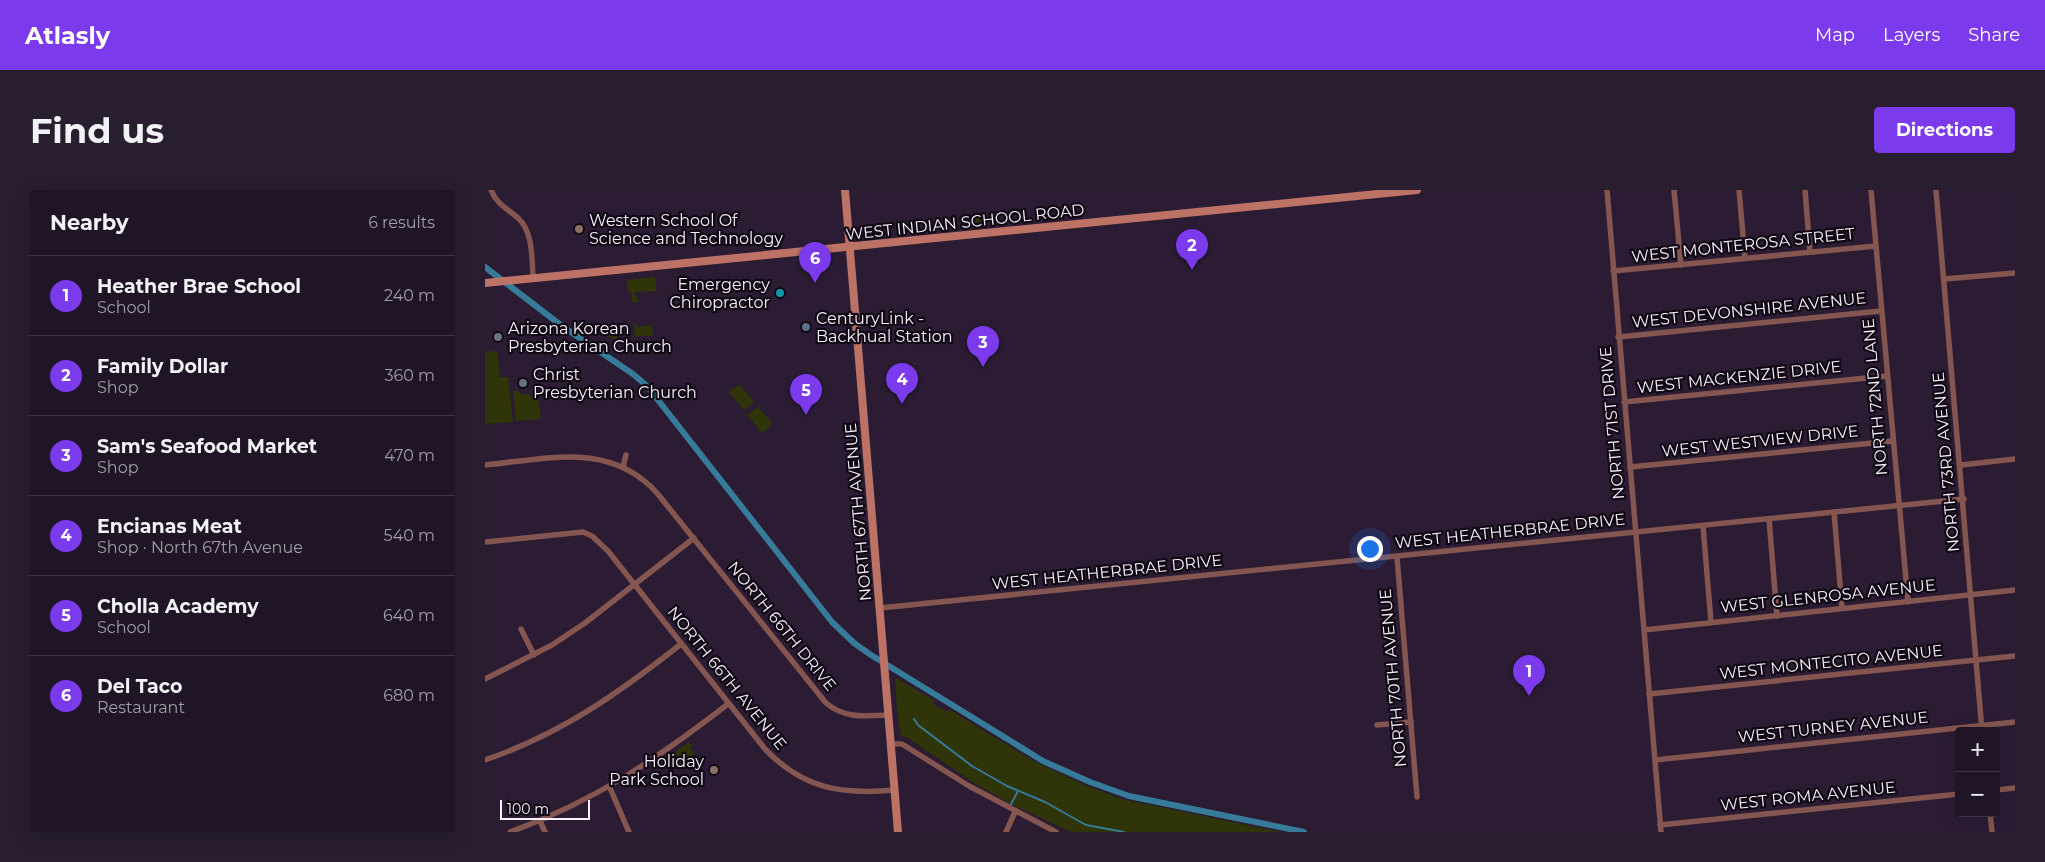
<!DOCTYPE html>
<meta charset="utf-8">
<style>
:root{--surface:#201527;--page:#281e2f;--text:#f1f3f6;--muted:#a29fa7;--line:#3d3444;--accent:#7c3aed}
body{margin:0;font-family:Montserrat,sans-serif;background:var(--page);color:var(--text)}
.controls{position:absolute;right:15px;bottom:15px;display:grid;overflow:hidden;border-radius:5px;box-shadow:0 5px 20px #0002}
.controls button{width:45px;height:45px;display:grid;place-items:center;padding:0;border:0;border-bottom:1px solid var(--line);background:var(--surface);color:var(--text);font:25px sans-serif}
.scale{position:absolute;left:15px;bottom:12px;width:90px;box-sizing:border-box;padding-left:5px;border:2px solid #f8f0fd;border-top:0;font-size:14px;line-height:18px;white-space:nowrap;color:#f8f0fd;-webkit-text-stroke:4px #100914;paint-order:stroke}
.you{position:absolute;left:884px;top:358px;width:18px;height:18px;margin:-12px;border:4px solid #fff;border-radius:50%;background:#1a73e8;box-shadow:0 0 0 8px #1a73e833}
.badge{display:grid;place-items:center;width:32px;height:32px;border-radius:50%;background:var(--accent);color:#fff;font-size:16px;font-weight:700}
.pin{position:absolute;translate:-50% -41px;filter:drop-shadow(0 1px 2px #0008)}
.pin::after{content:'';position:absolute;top:26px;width:18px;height:15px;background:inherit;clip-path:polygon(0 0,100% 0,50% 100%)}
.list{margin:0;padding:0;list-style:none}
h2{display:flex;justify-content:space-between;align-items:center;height:65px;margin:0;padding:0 20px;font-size:21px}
h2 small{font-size:16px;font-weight:400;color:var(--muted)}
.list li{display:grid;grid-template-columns:32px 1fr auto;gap:15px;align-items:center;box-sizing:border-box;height:80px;padding:0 20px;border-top:1px solid var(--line)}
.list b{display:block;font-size:19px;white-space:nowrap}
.list p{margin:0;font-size:16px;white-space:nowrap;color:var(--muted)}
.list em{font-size:16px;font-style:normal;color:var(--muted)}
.map{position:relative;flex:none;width:1530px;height:642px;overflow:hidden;border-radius:5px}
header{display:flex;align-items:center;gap:30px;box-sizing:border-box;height:70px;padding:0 25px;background:var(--accent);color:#fff}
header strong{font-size:24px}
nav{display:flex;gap:28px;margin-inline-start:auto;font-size:18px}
.intro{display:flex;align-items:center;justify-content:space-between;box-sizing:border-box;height:120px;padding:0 30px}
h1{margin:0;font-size:35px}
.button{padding:12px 22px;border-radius:5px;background:var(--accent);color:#fff;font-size:18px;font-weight:700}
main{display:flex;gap:30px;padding:0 30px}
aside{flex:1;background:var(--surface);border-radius:5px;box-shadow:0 5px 20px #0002}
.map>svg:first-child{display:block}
.green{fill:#2f3409}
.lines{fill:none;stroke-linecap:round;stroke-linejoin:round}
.stream{stroke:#377b9a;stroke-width:2}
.canal{stroke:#377b9a;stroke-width:6}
.street{stroke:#85564f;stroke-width:5.5}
.secondary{stroke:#bd7266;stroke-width:8}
.education-dot{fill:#8d6e63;stroke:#100914;stroke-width:2}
.culture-dot{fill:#0f9aa8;stroke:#100914;stroke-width:2}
.service-dot{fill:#5c6f8a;stroke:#100914;stroke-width:2}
.worship-dot{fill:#6b7280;stroke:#100914;stroke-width:2}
.labels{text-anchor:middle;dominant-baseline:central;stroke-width:4.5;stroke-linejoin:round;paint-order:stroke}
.poi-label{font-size:16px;fill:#f8f0fd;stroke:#100914;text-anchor:start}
.street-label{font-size:16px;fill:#f8f0fd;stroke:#100914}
</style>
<header>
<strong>Atlasly</strong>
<nav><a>Map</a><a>Layers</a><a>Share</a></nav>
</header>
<div class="intro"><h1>Find us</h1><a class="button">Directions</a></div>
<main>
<aside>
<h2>Nearby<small>6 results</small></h2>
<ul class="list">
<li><span class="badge">1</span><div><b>Heather Brae School</b><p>School</p></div><em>240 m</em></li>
<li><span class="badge">2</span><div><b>Family Dollar</b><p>Shop</p></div><em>360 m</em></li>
<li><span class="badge">3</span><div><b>Sam's Seafood Market</b><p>Shop</p></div><em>470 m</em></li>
<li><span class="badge">4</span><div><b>Encianas Meat</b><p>Shop · North 67th Avenue</p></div><em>540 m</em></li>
<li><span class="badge">5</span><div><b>Cholla Academy</b><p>School</p></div><em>640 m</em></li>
<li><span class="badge">6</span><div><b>Del Taco</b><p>Restaurant</p></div><em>680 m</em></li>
</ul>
</aside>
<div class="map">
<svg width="1530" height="642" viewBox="0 0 1530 642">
<rect width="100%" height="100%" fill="#2b1c34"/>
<!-- green -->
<g class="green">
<polygon points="499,27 499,32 476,34 475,29"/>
<polygon points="170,87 172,101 149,102 154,112 147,112 147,102 143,102 142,90"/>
<polygon points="149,133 151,133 152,137 167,135 168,147 166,145 150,147"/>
<polygon points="131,136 133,153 111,138"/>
<polygon points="12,161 15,187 23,187 28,232 0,234 0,162"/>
<polygon points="254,194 269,212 259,220 244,202"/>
<polygon points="32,200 36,204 44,204 50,208 53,205 56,229 31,231 28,202"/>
<polygon points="273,217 288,234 277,243 262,225"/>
<polygon points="410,487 450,511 448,514 461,521 465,520 547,570 602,596 637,609 796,642 588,642 581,640 522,612 487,592 423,548 416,546 412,521"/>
<polygon points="204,552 207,555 205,559 210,562 198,580 181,569"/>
</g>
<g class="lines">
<!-- stream -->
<g class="stream">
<polyline points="429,529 433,535 487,576 522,596 560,612 601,635 639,642"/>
<polyline points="525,616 533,601"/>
</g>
<!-- canal -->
<polyline class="canal" points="0,77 77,136 148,184 162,196 347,432 369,453 386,465 558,571 605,592 644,606 819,642"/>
<!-- street -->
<g class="street">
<path d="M6 0C12 15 22 18 33 28 48 41 47 69 48 88"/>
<polyline points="1122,0 1176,642"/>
<polyline points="1189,0 1196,75"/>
<polyline points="1254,0 1260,68"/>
<polyline points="1320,0 1325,62"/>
<polyline points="1386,0 1423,412"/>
<polyline points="1451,0 1497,541"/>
<polyline points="1128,81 1391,56"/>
<polyline points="1459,89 1530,83"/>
<polyline points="1133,147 1396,121"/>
<polyline points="1139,212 1402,186"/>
<path d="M0 275C62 269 125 251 172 303L341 513C360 529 380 526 404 525"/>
<polyline points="1476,275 1530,269"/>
<polyline points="138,277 141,265"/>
<polyline points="1145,277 1408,251"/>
<polyline points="1349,322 1357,418"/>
<polyline points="1284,329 1292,426"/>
<polyline points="1218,336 1226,432"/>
<path d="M0 352 98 342 107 346 123 361 280 559C318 599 357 605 410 600"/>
<polyline points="912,367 932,607"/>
<polyline points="395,418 1479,309"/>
<polyline points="36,439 49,465"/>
<polyline points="1159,440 1530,400"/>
<polyline points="0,489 67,455 100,433 209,348"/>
<polyline points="1164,504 1530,466"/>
<polyline points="892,535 926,532"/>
<polyline points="406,554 417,554 484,596 571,642"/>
<path d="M0 570C76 544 134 503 196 454"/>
<polyline points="1170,570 1530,532"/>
<polyline points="125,598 144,642"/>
<polyline points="1511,600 1530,598"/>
<polyline points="1505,623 1507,642"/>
<polyline points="55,631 60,642"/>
<polyline points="1175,635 1474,604"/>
<path d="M25 642C110 611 172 569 243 514"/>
<polyline points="521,642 530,622"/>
</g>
<!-- secondary -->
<g class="secondary">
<polyline points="360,0 413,642"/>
<polyline points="0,93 932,0"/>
</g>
</g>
<!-- markers -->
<g class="education-dot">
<circle cx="94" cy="39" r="5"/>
<circle cx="229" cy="580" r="5"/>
</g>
<circle class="culture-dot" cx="295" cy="103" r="5"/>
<circle class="service-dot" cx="321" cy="137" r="5"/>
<g class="worship-dot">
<circle cx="13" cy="147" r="5"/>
<circle cx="38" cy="193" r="5"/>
</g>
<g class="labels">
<!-- poi labels -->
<g class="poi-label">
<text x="104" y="30">Western School Of<tspan x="104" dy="18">Science and Technology</tspan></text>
<text x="285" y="94" text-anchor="end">Emergency<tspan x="285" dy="18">Chiropractor</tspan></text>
<text x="331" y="128">CenturyLink -<tspan x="331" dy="18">Backhual Station</tspan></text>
<text x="23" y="138">Arizona Korean<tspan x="23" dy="18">Presbyterian Church</tspan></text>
<text x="48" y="184">Christ<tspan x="48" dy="18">Presbyterian Church</tspan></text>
<text x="219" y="571" text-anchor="end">Holiday<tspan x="219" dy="18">Park School</tspan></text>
</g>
<!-- street labels -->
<g class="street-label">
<text transform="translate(480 32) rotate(-6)">WEST INDIAN SCHOOL ROAD</text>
<text transform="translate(1258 55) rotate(-6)">WEST MONTEROSA STREET</text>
<text transform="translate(1264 120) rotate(-6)">WEST DEVONSHIRE AVENUE</text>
<text transform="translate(1254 187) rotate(-6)">WEST MACKENZIE DRIVE</text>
<text transform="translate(1390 207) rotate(-95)">NORTH 72ND LANE</text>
<text transform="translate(1127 233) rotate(-95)">NORTH 71ST DRIVE</text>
<text transform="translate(1275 251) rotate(-6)">WEST WESTVIEW DRIVE</text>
<text transform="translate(1461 272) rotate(-95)">NORTH 73RD AVENUE</text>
<text transform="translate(373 322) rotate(-95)">NORTH 67TH AVENUE</text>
<text transform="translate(1025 341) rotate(-6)">WEST HEATHERBRAE DRIVE</text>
<text transform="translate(622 382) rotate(-6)">WEST HEATHERBRAE DRIVE</text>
<text transform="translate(1343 406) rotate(-6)">WEST GLENROSA AVENUE</text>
<text transform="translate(297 436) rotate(51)">NORTH 66TH DRIVE</text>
<text transform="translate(1346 472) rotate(-6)">WEST MONTECITO AVENUE</text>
<text transform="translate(242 488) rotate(51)">NORTH 66TH AVENUE</text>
<text transform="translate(908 488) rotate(-95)">NORTH 70TH AVENUE</text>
<text transform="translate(1348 537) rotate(-6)">WEST TURNEY AVENUE</text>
<text transform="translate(1323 606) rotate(-6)">WEST ROMA AVENUE</text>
</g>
</g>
</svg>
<div class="controls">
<button>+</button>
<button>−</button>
</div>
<div class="scale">100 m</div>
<div class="you"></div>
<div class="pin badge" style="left:1044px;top:506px">1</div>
<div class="pin badge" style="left:707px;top:80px">2</div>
<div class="pin badge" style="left:498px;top:177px">3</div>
<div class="pin badge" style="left:417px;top:214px">4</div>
<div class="pin badge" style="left:321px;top:225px">5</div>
<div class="pin badge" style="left:330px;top:93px">6</div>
</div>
</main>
